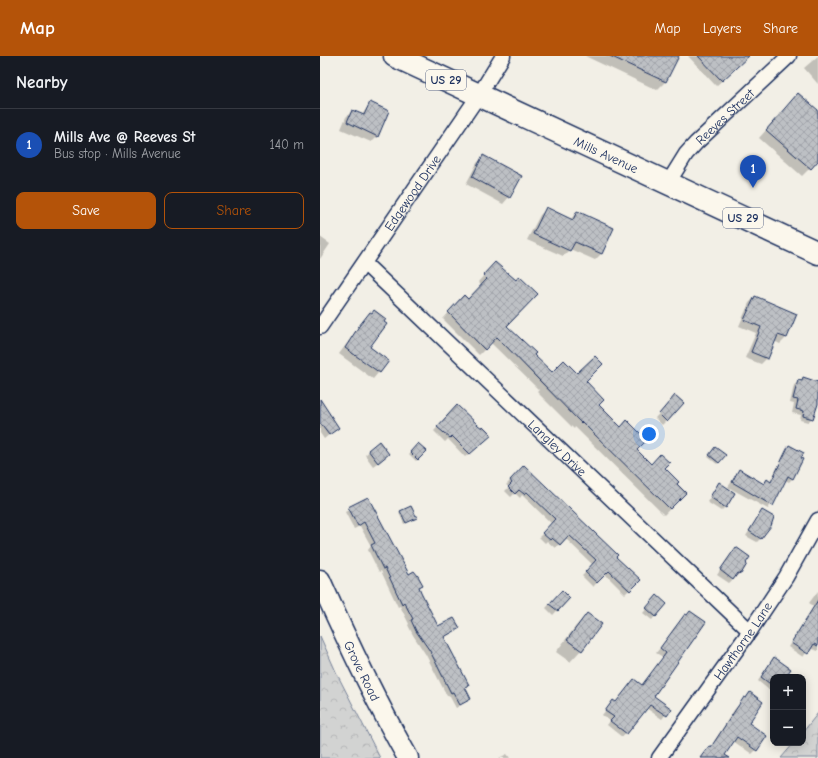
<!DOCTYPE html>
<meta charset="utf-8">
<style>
:root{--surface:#171b24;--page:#242831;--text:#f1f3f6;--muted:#9ea1a6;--line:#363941;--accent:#b45309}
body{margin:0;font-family:"Comic Neue",sans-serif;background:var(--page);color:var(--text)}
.controls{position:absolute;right:12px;bottom:12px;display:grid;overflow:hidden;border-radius:8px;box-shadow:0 2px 10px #0003}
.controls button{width:36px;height:36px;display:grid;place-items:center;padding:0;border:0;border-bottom:1px solid var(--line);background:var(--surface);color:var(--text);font:20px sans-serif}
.you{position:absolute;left:329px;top:378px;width:14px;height:14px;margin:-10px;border:3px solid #fff;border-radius:50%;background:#1a73e8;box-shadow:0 0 0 6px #1a73e833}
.badge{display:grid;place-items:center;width:26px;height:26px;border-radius:50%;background:var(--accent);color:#fff;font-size:13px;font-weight:700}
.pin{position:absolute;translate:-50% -33px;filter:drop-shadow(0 1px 2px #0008)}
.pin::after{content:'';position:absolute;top:21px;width:14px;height:12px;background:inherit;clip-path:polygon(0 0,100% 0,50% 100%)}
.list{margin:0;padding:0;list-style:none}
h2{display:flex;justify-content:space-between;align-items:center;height:52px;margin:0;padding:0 16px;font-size:17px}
h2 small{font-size:13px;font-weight:400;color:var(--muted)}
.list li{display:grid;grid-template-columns:26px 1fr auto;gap:12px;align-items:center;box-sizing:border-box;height:72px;padding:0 16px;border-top:1px solid var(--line)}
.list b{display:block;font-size:15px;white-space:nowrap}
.list p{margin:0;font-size:13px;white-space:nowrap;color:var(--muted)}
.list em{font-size:13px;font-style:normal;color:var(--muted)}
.actions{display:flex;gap:8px;padding:12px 16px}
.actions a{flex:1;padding:9px 0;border:1px solid var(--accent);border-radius:8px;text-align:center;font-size:14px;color:var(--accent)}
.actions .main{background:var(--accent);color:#fff}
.map{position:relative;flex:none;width:498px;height:702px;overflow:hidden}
header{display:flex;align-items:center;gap:24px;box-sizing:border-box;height:56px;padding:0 20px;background:var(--accent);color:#fff}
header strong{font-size:19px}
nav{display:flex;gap:22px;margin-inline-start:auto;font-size:14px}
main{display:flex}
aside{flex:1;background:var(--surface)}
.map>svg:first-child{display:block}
.forest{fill:url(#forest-crowns);stroke:#768198}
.shadow{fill:#0003}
.building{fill:url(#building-cross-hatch);stroke:#1b2f5e}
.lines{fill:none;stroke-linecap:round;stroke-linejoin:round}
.street-casing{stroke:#1b2f5e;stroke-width:17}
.secondary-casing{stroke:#1b2f5e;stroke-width:23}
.primary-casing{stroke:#1b2f5e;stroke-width:25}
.street{stroke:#fbf7ec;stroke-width:14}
.secondary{stroke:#fbf7ec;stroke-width:20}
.primary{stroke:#fbf7ec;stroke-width:22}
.labels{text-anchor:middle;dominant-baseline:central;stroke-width:3.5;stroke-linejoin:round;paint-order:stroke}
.shield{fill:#fbf7ec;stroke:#5e6b89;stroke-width:1}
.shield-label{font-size:12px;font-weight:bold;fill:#1b2f5e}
.street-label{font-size:13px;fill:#1b2f5e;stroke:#fbf7ec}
</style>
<header>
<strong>Map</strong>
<nav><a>Map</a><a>Layers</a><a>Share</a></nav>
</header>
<main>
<aside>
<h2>Nearby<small></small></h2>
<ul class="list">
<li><span class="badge" style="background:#1a4fb4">1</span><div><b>Mills Ave @ Reeves St</b><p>Bus stop · Mills Avenue</p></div><em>140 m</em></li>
</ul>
<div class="actions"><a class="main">Save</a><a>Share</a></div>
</aside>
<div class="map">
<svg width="498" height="702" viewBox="0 0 498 702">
<defs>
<pattern id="forest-crowns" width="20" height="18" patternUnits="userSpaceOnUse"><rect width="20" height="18" fill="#d2d3d2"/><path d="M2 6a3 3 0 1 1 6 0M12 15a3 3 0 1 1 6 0" fill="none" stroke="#b4b5b7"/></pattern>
<pattern id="building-cross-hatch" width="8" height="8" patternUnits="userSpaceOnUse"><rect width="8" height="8" fill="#bdc0c4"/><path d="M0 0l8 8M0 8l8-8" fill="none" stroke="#a2a5ab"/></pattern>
</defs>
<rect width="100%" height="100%" fill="#f2efe6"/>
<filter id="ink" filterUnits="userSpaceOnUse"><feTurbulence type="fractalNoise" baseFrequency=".025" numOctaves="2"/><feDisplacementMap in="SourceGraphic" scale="8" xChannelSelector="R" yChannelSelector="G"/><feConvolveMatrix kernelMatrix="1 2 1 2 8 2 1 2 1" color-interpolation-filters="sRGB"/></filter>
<g filter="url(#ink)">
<!-- forest -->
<g class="forest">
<polygon points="0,580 17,618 60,702 0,702"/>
<polygon points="498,657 498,702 461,702 474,687 483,687 483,676"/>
</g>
<!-- shadow -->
<g class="shadow">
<polygon points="265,0 358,0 345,26 337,34"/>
<polygon points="368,0 429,0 396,30"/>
<polygon points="498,0 498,28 484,12"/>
<polygon points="478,38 498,56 498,104 482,120 439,82"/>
<polygon points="50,47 57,80 51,86 21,73 26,61 32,55 42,59"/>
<polygon points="164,101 189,141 183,148 146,128 157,107"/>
<polygon points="226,153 250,164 257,156 292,173 281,198 275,204 250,193 243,200 207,184 220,159"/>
<polygon points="0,181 10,188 0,203"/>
<polygon points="175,207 186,271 232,318 265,325 278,349 316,394 331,409 343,412 365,437 344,459 255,371 254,373 217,336 219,334 171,287 159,299 123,263 144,240 148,244 162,230 158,226"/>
<polygon points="435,241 466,282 460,288 454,285 447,302 441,308 425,302 436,277 419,270 429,247"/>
<polygon points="50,257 49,291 68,305 53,323 19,298"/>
<polygon points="483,323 498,327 498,339 492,362 488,366 480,364 481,359 472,357 474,348 470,347 474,329"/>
<polygon points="0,345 18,371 4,383 0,377"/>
<polygon points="351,345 346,365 342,369 335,362"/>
<polygon points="137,351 167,383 145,401 128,383 125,386 114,375"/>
<polygon points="59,387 64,402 53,410 45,399"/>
<polygon points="98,388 105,395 96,405 89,398"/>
<polygon points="470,390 473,422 469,426 465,424 448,453 408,431 419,415 443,429 447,425 450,426 466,394"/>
<polygon points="395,392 404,399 397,408 388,401"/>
<polygon points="204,411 294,501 319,524 305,538 285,518 273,531 262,520 273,509 245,482 235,492 227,485 225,487 219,481 232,468 202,439 200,442 195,437 191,441 185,435 189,431 186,429"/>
<polygon points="399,428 405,451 401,455 387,446"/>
<polygon points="48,442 88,519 101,529 99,532 118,572 138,572 124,582 147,629 144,632 150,643 136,652 129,639 127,640 106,599 93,579 88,569 89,568 80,550 78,551 61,515 59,516 48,494 51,490 40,470 34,473 25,456"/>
<polygon points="442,455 441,482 437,486 426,480"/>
<polygon points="80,456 94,463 84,468 79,457"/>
<polygon points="412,497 420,517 409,527 397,519"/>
<polygon points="242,535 249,542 233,559 226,552"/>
<polygon points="498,535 498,595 490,592 483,601 468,591 494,550 489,547"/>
<polygon points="333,545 335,560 332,564 323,557"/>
<polygon points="267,558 280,568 261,594 250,606 236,596 256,570"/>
<polygon points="365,559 332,640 350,653 342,663 326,652 302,681 287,669 290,665 282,659 290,649 296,647 314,624 322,630 343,601 336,597"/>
<polygon points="450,607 460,621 453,621 453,630 449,634 438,625"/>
<polygon points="430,637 427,667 436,694 432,698 413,685 402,702 380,702 390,692 414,654"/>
<polygon points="187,698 190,702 179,702"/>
</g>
<!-- building -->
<g class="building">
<polygon points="290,0 359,0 346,26"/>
<polygon points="378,0 429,0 402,25"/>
<polygon points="478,37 498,54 498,105 491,113 446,74"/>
<polygon points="50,46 69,55 58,81 27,66 32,54 44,59"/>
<polygon points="163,99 202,120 190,142 152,121"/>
<polygon points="226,151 253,164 257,155 294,172 282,198 255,186 250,195 213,178"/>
<polygon points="175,206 196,224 199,220 218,238 187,270 216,297 214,299 232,316 244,304 257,317 275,300 283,308 266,325 284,344 279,349 301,371 307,364 327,384 317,394 331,408 340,398 350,407 345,412 359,426 357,428 366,437 350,453 262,366 261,367 177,281 165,294 128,256 144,239 148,243 167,223 163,219"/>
<polygon points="435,240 477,258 467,282 458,279 448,303 431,296 441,271 424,264"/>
<polygon points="54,254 66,263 64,266 67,268 50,291 69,305 60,317 25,292 39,270 50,256 52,257"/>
<polygon points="483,321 498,326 498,348 493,363 483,360 484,355 476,353 478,344 473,343 478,324 482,325"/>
<polygon points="355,339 364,347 347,366 339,358"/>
<polygon points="0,343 19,372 9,379 0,367"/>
<polygon points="137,349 158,369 162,372 163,370 172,379 150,398 132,380 130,382 117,371"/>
<polygon points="59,385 69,398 58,407 48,394"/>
<polygon points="98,387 107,395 98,404 90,396"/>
<polygon points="469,389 484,397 481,402 483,403 473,423 468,420 453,450 412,426 419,413 444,428 447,423 451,426"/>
<polygon points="395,391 406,399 399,407 389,399"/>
<polygon points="204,409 298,499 296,501 321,524 310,535 289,515 277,527 265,516 276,504 249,479 240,489 232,482 230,484 222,477 235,463 207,436 204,438 199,434 195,438 188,431 192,427 190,424"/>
<polygon points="399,426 415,437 406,452 390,441"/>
<polygon points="48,441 89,518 94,515 98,520 103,529 99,531 101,536 118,570 134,562 140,572 124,581 149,629 145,631 151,643 140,649 133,636 131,637 110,595 96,575 91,564 93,563 84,546 82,548 65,512 63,513 51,489 55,487 44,466 38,470 28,451"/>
<polygon points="91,450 97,462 86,467 80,455"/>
<polygon points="442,454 454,461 451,470 441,483 429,475"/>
<polygon points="416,491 430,501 426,507 427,508 421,518 418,517 413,524 400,514"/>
<polygon points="242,534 250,542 238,555 229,548"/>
<polygon points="337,539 347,548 336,561 326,552"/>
<polygon points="498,544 498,590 494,588 488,598 471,587"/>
<polygon points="370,555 386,566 334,640 352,653 347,660 330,649 307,678 290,665 294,661 285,655 293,644 296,646 314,623 322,629 346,597 340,592 365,558 367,559"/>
<polygon points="267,557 282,568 262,595 247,584"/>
<polygon points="454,601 471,613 465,621 453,621 453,630 441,621"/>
<polygon points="430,636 443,646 429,667 447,680 437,695 417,681 405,699 410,702 380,702 389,690 391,691 424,641 426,642"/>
</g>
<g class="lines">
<defs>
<g id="street">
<path id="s1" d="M348 127 366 98 376 87 469 0"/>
<path id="s2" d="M45 208 430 575"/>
<path id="s3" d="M0 271 159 39 183 0"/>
<path id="s4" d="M339 702 430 575 466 521 498 464"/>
</g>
<g id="secondary">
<path id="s5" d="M0 524C27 585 55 644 88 702"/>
</g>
<g id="primary">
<path id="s6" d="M75 0 498 197"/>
</g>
</defs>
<!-- street casing -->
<use href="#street" class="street-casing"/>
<!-- secondary casing -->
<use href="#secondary" class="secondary-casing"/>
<!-- primary casing -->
<use href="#primary" class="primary-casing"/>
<!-- street -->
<use href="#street" class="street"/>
<!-- secondary -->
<use href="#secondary" class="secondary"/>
<!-- primary -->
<use href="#primary" class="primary"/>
</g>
</g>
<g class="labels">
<!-- shield labels -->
<g class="shield">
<rect x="106" y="14" width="40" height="20" rx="3"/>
<rect x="403" y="152" width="40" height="20" rx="3"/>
</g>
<g class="shield-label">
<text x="126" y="24">US 29</text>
<text x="423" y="162">US 29</text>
</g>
<!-- street labels -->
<g class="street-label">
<text stroke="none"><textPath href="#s1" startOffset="88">Reeves Street</textPath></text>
<text stroke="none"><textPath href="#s6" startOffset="233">Mills Avenue</textPath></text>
<text stroke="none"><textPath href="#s3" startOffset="163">Edgewood Drive</textPath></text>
<text stroke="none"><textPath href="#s2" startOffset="266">Langley Drive</textPath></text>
<text stroke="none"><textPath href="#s4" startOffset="144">Hawthorne Lane</textPath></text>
<text stroke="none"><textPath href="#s5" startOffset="100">Grove Road</textPath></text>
</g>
</g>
</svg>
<div class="controls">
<button>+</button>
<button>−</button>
</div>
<div class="you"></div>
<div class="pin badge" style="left:433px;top:132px;background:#1a4fb4">1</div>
</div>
</main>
